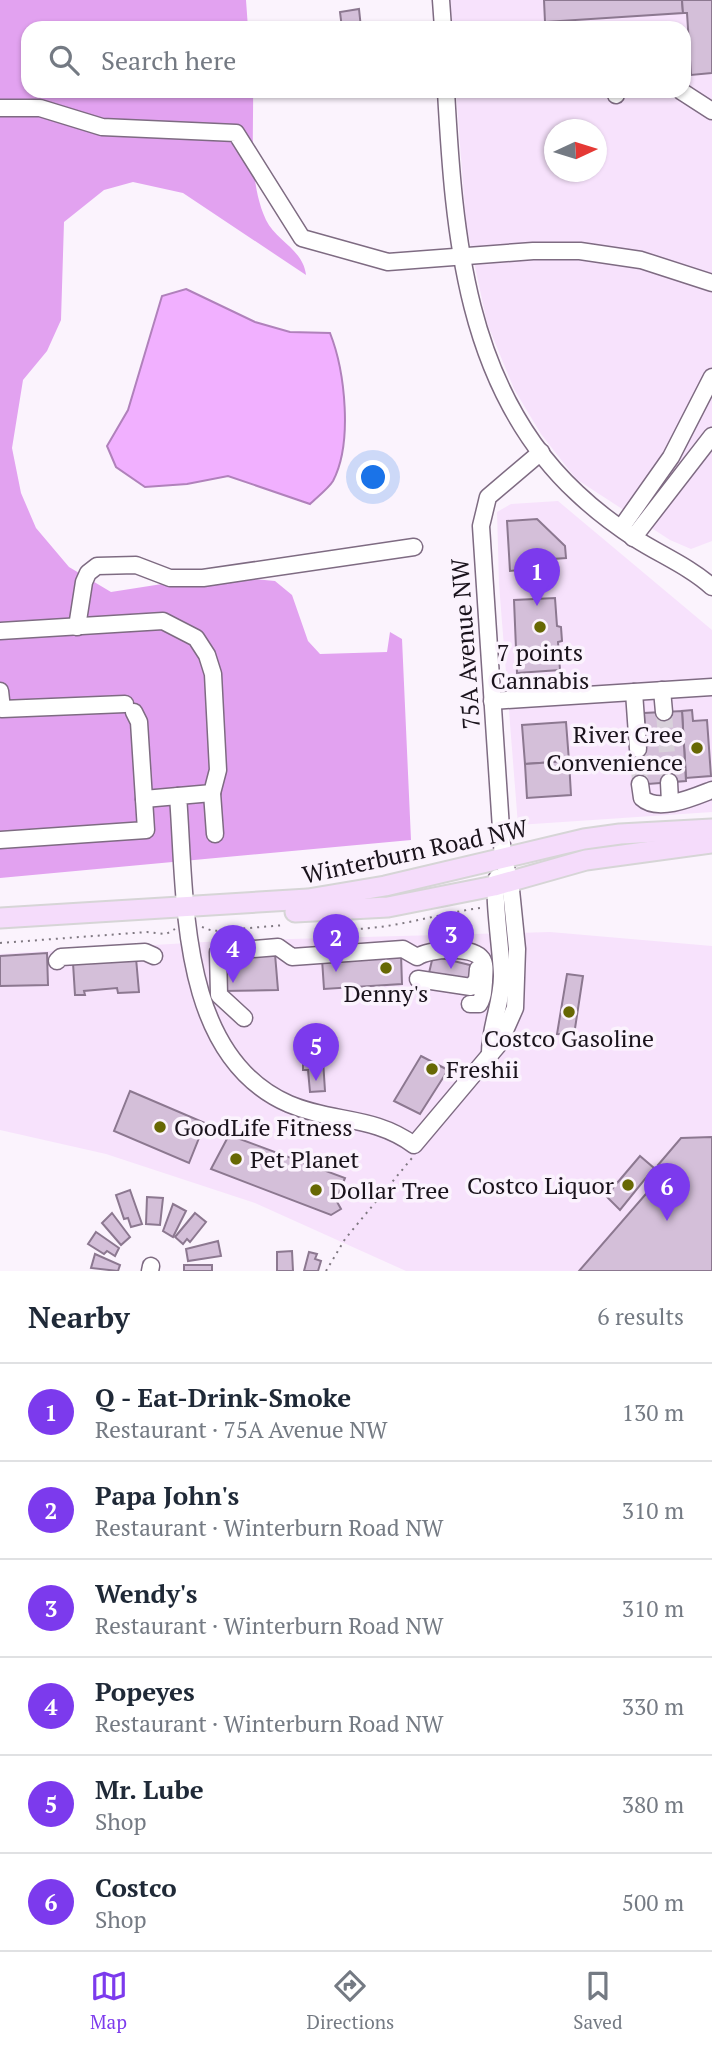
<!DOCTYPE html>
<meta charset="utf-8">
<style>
:root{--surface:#fff;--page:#f2f2f3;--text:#1f2937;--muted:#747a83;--line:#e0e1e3;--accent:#7c3aed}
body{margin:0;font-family:"PT Serif",serif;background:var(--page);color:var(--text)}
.compass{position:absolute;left:544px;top:119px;width:63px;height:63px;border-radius:50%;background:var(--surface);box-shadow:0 2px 5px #0004;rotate:86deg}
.you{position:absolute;left:374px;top:478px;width:24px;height:24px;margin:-18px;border:5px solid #fff;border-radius:50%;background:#1a73e8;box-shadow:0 0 0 10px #1a73e833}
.badge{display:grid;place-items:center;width:46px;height:46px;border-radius:50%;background:var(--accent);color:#fff;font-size:23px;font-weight:700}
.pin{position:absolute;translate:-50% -58px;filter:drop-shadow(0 2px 4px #0008)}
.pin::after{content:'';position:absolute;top:37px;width:24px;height:21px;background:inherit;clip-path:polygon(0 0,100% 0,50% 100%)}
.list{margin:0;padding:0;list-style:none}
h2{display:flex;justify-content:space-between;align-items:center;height:91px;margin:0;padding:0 28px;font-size:30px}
h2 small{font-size:23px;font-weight:400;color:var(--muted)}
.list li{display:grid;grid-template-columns:46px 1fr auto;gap:21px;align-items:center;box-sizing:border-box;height:98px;padding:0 28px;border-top:2px solid var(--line)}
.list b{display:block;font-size:26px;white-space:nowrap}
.list p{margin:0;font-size:23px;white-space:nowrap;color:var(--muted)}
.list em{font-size:23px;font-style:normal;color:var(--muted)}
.icon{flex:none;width:38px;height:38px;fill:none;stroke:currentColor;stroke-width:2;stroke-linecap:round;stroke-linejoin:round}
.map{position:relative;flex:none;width:712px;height:1271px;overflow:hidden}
.search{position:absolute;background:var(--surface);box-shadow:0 2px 5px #0004;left:21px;right:21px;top:21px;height:77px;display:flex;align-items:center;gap:18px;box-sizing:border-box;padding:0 24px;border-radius:21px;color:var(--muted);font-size:26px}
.sheet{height:679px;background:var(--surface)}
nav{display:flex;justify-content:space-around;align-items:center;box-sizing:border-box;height:98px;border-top:2px solid var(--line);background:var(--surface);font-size:19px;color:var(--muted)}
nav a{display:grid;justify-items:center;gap:4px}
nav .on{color:var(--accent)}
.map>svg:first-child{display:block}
.built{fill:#f7e2fc;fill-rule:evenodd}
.forest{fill:#e2a2f0}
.water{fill:#f1b0ff;stroke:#b081bb;stroke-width:2}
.building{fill:#d4bfd9;stroke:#8c7890;stroke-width:2}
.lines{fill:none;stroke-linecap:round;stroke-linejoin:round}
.minor-tunnel{stroke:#d9d1db;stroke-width:16;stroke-dasharray:16 8;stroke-linecap:butt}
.minor-casing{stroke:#7e6b82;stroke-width:19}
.major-casing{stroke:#d6d5d6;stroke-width:23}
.path{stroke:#807982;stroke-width:2;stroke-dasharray:2 5;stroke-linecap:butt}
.minor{stroke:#fff;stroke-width:16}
.major{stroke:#f5dcfb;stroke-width:19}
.poi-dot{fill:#676804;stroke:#fbf3fd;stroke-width:2.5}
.labels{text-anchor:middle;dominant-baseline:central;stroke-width:7;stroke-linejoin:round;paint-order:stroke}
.street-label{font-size:24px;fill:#1a131c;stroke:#fbf3fd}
.poi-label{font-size:24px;fill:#1a131c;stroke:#fbf3fd;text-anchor:start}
</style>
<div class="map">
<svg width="712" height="1271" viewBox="0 0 712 1271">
<rect width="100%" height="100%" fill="#fbf3fd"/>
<!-- built -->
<g class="built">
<path d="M450 0H712V541L691 549 670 540 576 479 541 434 514 389 487 323 466 224 456 91H684V28H452ZM554 130H596V172H554Z"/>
<polygon points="558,501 712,630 712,812 518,825 499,584 497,512 511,504"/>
<polygon points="550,932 712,946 712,1271 406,1271 255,1203 106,1154 0,1130 0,954 222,941"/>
</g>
<!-- forest -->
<path class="forest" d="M0 0H246L248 28H28V91H253C254 133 248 181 266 220 276 241 303 249 306 275L183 193 133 182 104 190 64 222 61 320 47 351 23 380 12 448 21 493 36 528 69 567 111 592 194 579 233 577 275 581 292 595 308 641 320 654 387 652 390 632 402 639 411 840 0 878Z"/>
<!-- water -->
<path class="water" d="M186 289 255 322 290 332 330 333C345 371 353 443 333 481 328 489 317 497 310 504L228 476 187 484 145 487 116 467 107 446 128 410 162 296Z"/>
<!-- building -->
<g class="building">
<polygon points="544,0 682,0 683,13 545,22"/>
<polygon points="682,0 712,0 712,73 691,75 687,13 683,13"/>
<polygon points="359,9 361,28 342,28 340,12"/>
<polygon points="537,519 565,546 566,558 524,561 519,570 510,571 507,521"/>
<polygon points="555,598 557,626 561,627 562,641 558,642 560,670 517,673 514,600"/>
<polygon points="692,710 693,721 707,720 711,776 686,778 682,711"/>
<polygon points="682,711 686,781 635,785 632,749 646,748 644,713"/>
<polygon points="566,722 569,761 525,764 522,725"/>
<polygon points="569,761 571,795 527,798 525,764"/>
<polygon points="47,953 48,985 0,986 0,956"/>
<polygon points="275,954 278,990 222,991 220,960"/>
<polygon points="401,954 402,984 324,989 322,959"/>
<polygon points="433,956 474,966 470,983 429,973"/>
<polygon points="136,958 139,992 118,993 117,988 84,991 85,995 75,995 73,963"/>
<polygon points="567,974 583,976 574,1035 557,1034"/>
<polygon points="421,1056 448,1070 420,1114 394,1101"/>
<polygon points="323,1060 325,1091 310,1092 308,1070 303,1070 303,1061"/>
<polygon points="130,1091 205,1123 189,1163 114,1131"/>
<polygon points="229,1135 345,1178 336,1200 341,1209 331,1215 211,1169"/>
<polygon points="712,1137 712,1271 579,1271 665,1172 658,1165 681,1138"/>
<polygon points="640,1156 654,1168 620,1210 606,1196"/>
<polygon points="130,1190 142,1224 131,1227 128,1218 124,1219 116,1195"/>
<polygon points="147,1197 163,1198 160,1225 146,1224"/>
<polygon points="173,1204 186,1211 173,1237 163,1231"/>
<polygon points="112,1213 130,1237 121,1245 102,1223"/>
<polygon points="195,1213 206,1222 190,1242 187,1239 183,1244 175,1237"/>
<polygon points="96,1232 119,1248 115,1256 107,1251 104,1254 88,1244"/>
<polygon points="218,1241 221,1256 188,1261 186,1249"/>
<polygon points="292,1251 293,1271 277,1271 277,1252"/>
<polygon points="309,1252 317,1254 315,1259 321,1261 318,1271 304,1271"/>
<polygon points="95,1254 120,1265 118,1271 91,1268"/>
<rect x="184" y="1265" width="28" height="6"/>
</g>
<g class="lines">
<!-- minor-tunnel -->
<g class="minor-tunnel">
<polyline points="664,712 669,782"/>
<polyline points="638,749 640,784"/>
</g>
<defs>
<g id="minor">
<polyline points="441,0 443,28"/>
<path d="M446 91C454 234 465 389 577 493 595 510 616 526 636 539 661 555 690 567 712 587"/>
<polyline points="615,91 616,95"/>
<polyline points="681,91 712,111"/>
<polyline points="0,108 40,108 102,127 236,133 302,238 388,262 533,251 580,251 641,260 712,283"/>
<polyline points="621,528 671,457 712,377"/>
<polyline points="633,538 712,436"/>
<polyline points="77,627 84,582 88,573 97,566 136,565 170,578 203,578 414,547"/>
<path d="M0 631 163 621 196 638 207 655 213 674 218 770 212 793 178 796C186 898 178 1056 289 1104 333 1123 373 1115 414 1145L499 1044 515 1008 517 949 510 880 503 859 481 526 488 497 541 452"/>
<polyline points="662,690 664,712"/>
<polyline points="0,691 2,709 125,704"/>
<polyline points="634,692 638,749"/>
<polyline points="492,701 712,687"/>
<polyline points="669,782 670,802"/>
<path d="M640 784 642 798C658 813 694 797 712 790"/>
<polyline points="212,793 215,834"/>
<polyline points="144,799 178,796"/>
<polyline points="0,840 146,830 139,722 134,712"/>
<polyline points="57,961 61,957 145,952 154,956"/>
<polyline points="418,979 471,987 477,980 478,969"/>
<path d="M244 1018 219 995 218 952 278 947 292 957 403 949 417 957C429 949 472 945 482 959 486 965 484 975 484 982 483 990 484 997 479 1004H470"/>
<path d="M490 1053C490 1026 502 1003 502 976 502 956 492 891 497 878"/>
<polyline points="150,1271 151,1266"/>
</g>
<g id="major">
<polyline points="295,912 388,907 494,886 586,860 712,843"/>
<polyline points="0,918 308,899 385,886 584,839 620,834 712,829"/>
</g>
</defs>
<!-- minor casing -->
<use href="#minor" class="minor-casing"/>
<!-- major casing -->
<use href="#major" class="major-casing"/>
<!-- path -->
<g class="path">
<path d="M319 926C373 937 427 915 480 908"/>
<polyline points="202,927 213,931 285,925"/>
<polyline points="0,943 147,932 166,934 175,929"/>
<polyline points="326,1271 345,1239 412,1158"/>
</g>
<!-- minor -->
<use href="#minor" class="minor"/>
<!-- major -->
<use href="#major" class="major"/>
</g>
<!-- markers -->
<g class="poi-dot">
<circle cx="540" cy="627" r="7"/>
<circle cx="697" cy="748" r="7"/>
<circle cx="386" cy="968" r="7"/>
<circle cx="569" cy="1012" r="7"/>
<circle cx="432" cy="1069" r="7"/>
<circle cx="160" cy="1127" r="7"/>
<circle cx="236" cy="1159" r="7"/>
<circle cx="628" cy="1185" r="7"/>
<circle cx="316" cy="1190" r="7"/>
</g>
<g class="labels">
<!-- street labels -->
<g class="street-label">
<text transform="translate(465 644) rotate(-94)">75A Avenue NW</text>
<text transform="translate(415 851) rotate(-12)">Winterburn Road NW</text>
</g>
<!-- poi labels -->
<g class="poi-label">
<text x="540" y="652" text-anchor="middle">7 points<tspan x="540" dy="28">Cannabis</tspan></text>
<text x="683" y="734" text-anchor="end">River Cree<tspan x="683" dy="28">Convenience</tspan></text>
<text x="386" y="993" text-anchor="middle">Denny's</text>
<text x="569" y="1038" text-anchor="middle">Costco Gasoline</text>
<text x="446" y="1069">Freshii</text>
<text x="174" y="1127">GoodLife Fitness</text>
<text x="250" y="1159">Pet Planet</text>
<text x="614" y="1185" text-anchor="end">Costco Liquor</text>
<text x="330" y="1190">Dollar Tree</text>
</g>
</g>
</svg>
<svg class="compass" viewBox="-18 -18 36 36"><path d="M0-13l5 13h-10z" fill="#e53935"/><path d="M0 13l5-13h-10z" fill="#747a83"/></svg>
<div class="you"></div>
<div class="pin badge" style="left:537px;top:606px">1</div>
<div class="pin badge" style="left:336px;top:972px">2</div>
<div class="pin badge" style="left:451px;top:969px">3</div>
<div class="pin badge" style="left:233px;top:983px">4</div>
<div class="pin badge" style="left:316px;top:1081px">5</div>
<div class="pin badge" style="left:667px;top:1221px">6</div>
<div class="search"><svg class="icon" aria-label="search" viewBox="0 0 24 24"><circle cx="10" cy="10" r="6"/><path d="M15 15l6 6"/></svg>Search here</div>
</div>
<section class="sheet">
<h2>Nearby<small>6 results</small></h2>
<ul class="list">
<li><span class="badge">1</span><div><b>Q - Eat-Drink-Smoke</b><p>Restaurant · 75A Avenue NW</p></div><em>130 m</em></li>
<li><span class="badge">2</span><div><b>Papa John's</b><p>Restaurant · Winterburn Road NW</p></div><em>310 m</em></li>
<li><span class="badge">3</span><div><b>Wendy's</b><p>Restaurant · Winterburn Road NW</p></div><em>310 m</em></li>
<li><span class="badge">4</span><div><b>Popeyes</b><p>Restaurant · Winterburn Road NW</p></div><em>330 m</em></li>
<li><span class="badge">5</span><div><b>Mr. Lube</b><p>Shop</p></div><em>380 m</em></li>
<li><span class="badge">6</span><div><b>Costco</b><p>Shop</p></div><em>500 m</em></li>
</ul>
</section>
<nav>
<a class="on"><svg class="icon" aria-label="map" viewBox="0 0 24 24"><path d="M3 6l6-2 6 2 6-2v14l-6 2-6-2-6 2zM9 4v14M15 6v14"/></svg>Map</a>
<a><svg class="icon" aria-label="directions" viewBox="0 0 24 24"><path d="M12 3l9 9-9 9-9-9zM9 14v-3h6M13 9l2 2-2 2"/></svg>Directions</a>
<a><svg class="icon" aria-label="saved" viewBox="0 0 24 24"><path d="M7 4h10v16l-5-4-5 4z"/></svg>Saved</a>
</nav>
